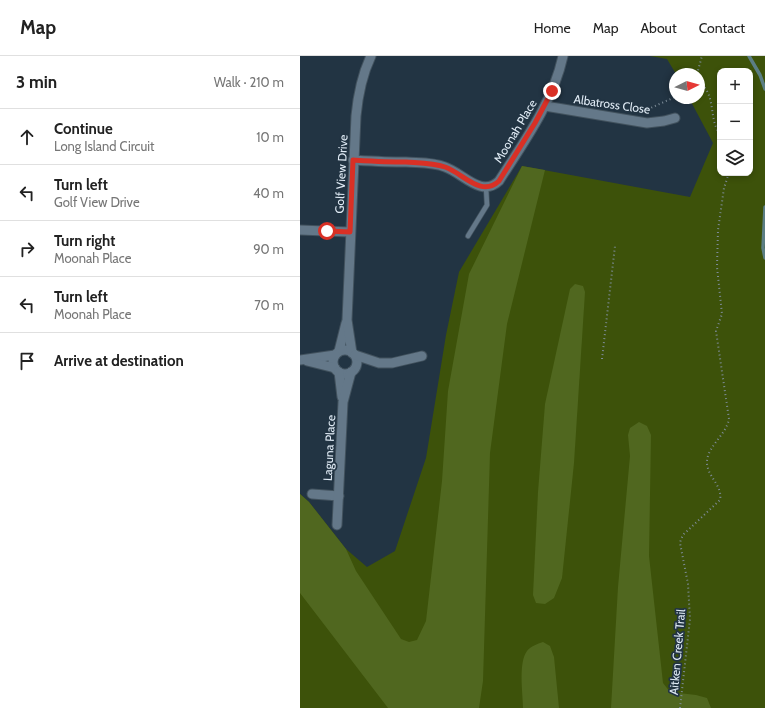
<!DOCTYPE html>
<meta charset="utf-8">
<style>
:root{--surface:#fff;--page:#f2f2f2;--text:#222;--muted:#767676;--line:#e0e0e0}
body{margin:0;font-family:Cabin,sans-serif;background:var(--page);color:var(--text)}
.controls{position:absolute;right:12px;top:12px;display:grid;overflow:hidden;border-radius:8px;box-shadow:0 2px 6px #0003}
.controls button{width:36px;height:36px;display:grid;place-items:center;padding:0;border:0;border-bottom:1px solid var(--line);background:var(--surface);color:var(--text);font:20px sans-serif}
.compass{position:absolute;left:369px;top:12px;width:36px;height:36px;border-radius:50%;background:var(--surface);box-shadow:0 2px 6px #0003;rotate:85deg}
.stop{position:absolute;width:12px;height:12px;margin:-9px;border:3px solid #d93025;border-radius:50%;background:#fff}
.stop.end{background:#d93025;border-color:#fff;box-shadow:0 1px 4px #0008}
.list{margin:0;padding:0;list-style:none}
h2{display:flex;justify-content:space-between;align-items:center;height:52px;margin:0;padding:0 16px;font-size:17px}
h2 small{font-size:13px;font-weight:400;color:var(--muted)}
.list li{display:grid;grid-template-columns:26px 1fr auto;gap:12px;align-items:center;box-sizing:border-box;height:56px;padding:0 16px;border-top:1px solid var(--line)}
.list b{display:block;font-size:15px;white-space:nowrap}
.list p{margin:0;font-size:13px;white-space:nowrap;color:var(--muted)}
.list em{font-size:13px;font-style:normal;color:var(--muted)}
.icon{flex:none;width:22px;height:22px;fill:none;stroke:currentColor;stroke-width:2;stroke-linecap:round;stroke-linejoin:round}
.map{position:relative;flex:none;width:465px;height:652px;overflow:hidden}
header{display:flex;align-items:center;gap:24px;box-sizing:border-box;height:56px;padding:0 20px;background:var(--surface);border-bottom:1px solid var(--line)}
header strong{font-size:19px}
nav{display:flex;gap:22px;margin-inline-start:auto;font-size:14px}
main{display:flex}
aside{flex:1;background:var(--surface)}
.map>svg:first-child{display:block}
.green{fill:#3d520a;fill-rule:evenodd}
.forest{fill:#50671f}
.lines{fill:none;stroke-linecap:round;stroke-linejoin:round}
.stream{stroke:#5b7e84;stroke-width:3.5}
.service-casing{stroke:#42525e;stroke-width:6}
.minor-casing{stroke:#42525e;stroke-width:11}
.path{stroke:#7d8c98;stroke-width:2;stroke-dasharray:1 3;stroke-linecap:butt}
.service{stroke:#647889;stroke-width:4.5}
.minor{stroke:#647889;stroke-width:9}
.route{stroke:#d93025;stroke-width:5}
.labels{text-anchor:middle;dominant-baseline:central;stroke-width:3.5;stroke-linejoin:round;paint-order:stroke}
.street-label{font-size:12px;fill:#e0ebf5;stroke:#223443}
</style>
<header>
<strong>Map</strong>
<nav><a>Home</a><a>Map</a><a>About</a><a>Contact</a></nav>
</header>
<main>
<aside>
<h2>3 min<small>Walk · 210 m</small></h2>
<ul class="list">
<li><svg class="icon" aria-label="ahead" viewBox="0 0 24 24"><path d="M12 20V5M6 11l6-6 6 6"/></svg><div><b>Continue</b><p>Long Island Circuit</p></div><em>10 m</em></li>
<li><svg class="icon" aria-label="left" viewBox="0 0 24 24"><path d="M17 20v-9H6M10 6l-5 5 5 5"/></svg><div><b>Turn left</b><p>Golf View Drive</p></div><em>40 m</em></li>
<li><svg class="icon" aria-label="right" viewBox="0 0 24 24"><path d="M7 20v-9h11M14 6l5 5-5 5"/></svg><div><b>Turn right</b><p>Moonah Place</p></div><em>90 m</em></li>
<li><svg class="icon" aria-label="left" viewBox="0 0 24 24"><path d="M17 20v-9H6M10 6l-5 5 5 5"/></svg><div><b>Turn left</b><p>Moonah Place</p></div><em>70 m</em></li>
<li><svg class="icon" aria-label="arrive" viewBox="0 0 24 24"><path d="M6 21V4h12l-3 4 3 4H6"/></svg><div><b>Arrive at destination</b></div></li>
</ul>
</aside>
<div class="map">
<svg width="465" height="652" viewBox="0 0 465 652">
<rect width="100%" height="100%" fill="#223443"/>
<!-- green -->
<path class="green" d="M350 0H465V652H0V438L9 446 46 493 67 511 95 495 126 402 146 279 159 216 222 110 390 141 413 87 389 42H399V18H376L367 3ZM420 15H450V117H420Z"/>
<!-- forest -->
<g class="forest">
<polygon points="222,110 245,114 207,268 190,397 183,625 179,652 88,652 0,537 0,438 9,446 46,493 56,515 101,583 109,586 117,584 126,565 142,425 148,335 169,218"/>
<polygon points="275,228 283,230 285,236 274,407 262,522 254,542 245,548 236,547 233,539 238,436 245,348 270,233"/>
<polygon points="339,366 347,370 351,379 349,500 363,627 370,636 396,639 407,642 411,652 311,652 318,531 330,400 328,379 330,372"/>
<path d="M243 586 250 590 254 601 259 652H223C223 638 218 607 227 595 231 590 237 588 243 586Z"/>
</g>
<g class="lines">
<!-- stream -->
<g class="stream">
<polyline points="449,0 460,19 465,33"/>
<polyline points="465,151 463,192 465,202"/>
</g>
<defs>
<polyline id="service" points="168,180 187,149 186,131"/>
<g id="minor">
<polyline points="245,50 347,67 364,65 375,62"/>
<path d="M53 104C71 105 88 106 106 106 119 107 133 106 145 111 163 117 181 142 199 125 224 86 253 46 263 0"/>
<polyline points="0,174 50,176"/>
<circle cx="45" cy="306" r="12"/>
<polyline points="39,295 46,267"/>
<path d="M52 297 47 264 56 60C58 39 62 19 71 0"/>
<polyline points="55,299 79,307 92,307 122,300"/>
<polyline points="0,304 35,299"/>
<polyline points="7,305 35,312"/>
<polyline points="39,316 42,341"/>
<polyline points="12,438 39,440"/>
<polyline points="37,469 43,346 51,316"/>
</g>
</defs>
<!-- service casing -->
<use href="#service" class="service-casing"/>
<!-- minor casing -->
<use href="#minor" class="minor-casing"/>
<!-- path -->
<g class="path">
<polyline points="397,18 402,0"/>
<path d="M399 26C417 39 408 63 420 78"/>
<polyline points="344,55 375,41"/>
<polyline points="302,303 315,190"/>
<path d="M380 652 390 563 388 528 380 487 381 483 384 478 420 444C423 429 406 420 407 405 408 390 426 379 429 363L416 275 422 258 417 211 418 174 424 132 429 117"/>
</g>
<!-- service -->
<use href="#service" class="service"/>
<!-- minor -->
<use href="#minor" class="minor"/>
</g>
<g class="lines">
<!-- route -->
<path class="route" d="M27 175 50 176 53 104C71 105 88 106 106 106 119 107 133 107 145 111 163 117 181 142 199 125L235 67 252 35"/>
</g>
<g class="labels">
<!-- street labels -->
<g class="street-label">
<text transform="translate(312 48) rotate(8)">Albatross Close</text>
<text transform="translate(215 75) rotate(-59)">Moonah Place</text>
<text transform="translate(41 118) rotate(-87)">Golf View Drive</text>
<text transform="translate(29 392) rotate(-87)">Laguna Place</text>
<text transform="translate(377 596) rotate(-85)">Aitken Creek Trail</text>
</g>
</g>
</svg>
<div class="controls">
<button>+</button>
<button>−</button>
<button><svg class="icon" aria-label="layers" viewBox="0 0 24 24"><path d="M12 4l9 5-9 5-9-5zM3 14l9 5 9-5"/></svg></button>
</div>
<svg class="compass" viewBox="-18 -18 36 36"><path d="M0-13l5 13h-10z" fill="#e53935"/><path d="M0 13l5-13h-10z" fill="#767676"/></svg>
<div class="stop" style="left:27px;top:175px"></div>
<div class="stop end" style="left:252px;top:35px"></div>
</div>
</main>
